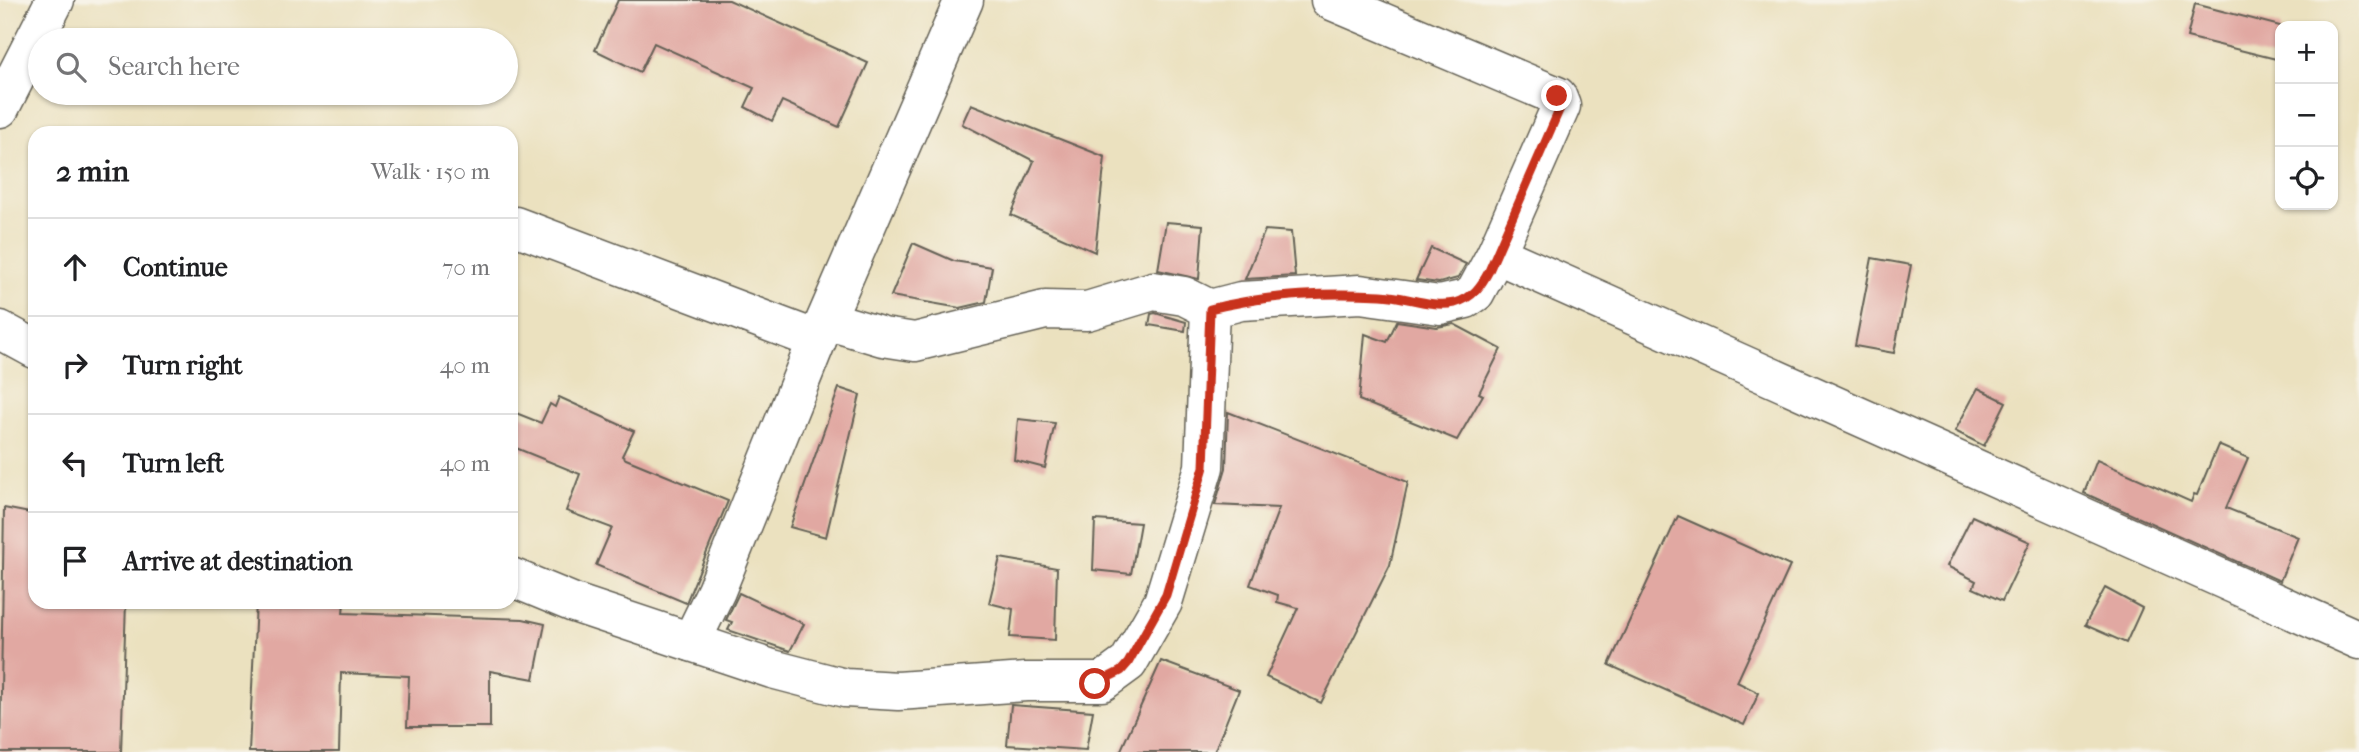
<!DOCTYPE html>
<meta charset="utf-8">
<style>
:root{--surface:#fff;--page:#f2f2f2;--text:#202124;--muted:#757577;--line:#e0e0e0}
body{margin:0;font-family:"IM FELL French Canon",serif;background:var(--page);color:var(--text)}
.controls{position:absolute;right:21px;top:21px;display:grid;overflow:hidden;border-radius:14px;box-shadow:0 2px 5px #0004}
.controls button{width:63px;height:63px;display:grid;place-items:center;padding:0;border:0;border-bottom:2px solid var(--line);background:var(--surface);color:var(--text);font:35px sans-serif}
.stop{position:absolute;width:21px;height:21px;margin:-16px;border:5px solid #c8321e;border-radius:50%;background:#fff}
.stop.end{background:#c8321e;border-color:#fff;box-shadow:0 2px 7px #0008}
.list{margin:0;padding:0;list-style:none}
h2{display:flex;justify-content:space-between;align-items:center;height:91px;margin:0;padding:0 28px;font-size:30px}
h2 small{font-size:23px;font-weight:400;color:var(--muted)}
.list li{display:grid;grid-template-columns:46px 1fr auto;gap:21px;align-items:center;box-sizing:border-box;height:98px;padding:0 28px;border-top:2px solid var(--line)}
.list b{display:block;font-size:26px;white-space:nowrap}
.list em{font-size:23px;font-style:normal;color:var(--muted)}
.icon{flex:none;width:38px;height:38px;fill:none;stroke:currentColor;stroke-width:2;stroke-linecap:round;stroke-linejoin:round}
.map{position:relative;flex:none;width:2359px;height:752px;overflow:hidden}
.search{position:absolute;background:var(--surface);box-shadow:0 2px 5px #0004;left:28px;top:28px;width:490px;height:77px;display:flex;align-items:center;gap:18px;box-sizing:border-box;padding:0 24px;border-radius:38px;color:var(--muted);font-size:26px}
.panel{position:absolute;background:var(--surface);box-shadow:0 2px 5px #0004;left:28px;top:126px;width:490px;height:483px;border-radius:21px}
.map>svg:first-child{display:block}
.building{fill:#e1a8a2}
.lines{fill:none;stroke-linecap:round;stroke-linejoin:round}
.minor-casing{stroke:#646155;stroke-width:41}
.minor{stroke:#fff;stroke-width:38}
.route{stroke:#c8321e;stroke-width:9}
</style>
<div class="map">
<svg width="2359" height="752" viewBox="0 0 2359 752">
<rect width="100%" height="100%" fill="#f7f3e8"/>
<filter id="ink" filterUnits="userSpaceOnUse"><feTurbulence type="fractalNoise" baseFrequency=".0143" numOctaves="2"/><feDisplacementMap in="SourceGraphic" scale="14" xChannelSelector="R" yChannelSelector="G"/><feConvolveMatrix kernelMatrix="1 2 1 2 8 2 1 2 1" color-interpolation-filters="sRGB"/></filter>
<filter id="wash" filterUnits="userSpaceOnUse"><feTurbulence type="fractalNoise" baseFrequency=".00686" numOctaves="4" result="noise"/><feDisplacementMap in="SourceGraphic" scale="28" xChannelSelector="R" yChannelSelector="G"/><feGaussianBlur stdDeviation="1.57" result="paint"/><feColorMatrix in="noise" values="0 0 0 0 0 0 0 0 0 0 0 0 0 0 0 0 0 1.4 0 .05"/><feComposite in="paint" operator="in"/></filter>
<g filter="url(#wash)">
<rect width="100%" height="100%" fill="#ebe1bf"/>
<g id="blocks">
<!-- building -->
<g class="building">
<polygon points="618,0 729,0 868,63 839,127 782,101 772,121 745,107 754,88 654,43 640,72 595,50"/>
<polygon points="2195,4 2280,26 2280,60 2187,37"/>
<polygon points="971,104 1105,157 1095,252 1011,215 1034,161 962,124"/>
<polygon points="1166,222 1203,225 1199,279 1158,270"/>
<polygon points="1265,230 1291,232 1295,276 1245,279"/>
<polygon points="913,243 954,261 992,267 986,302 960,308 891,296"/>
<polygon points="1431,248 1466,264 1458,278 1439,283 1416,280"/>
<polygon points="1872,258 1911,265 1894,353 1855,346"/>
<polygon points="1155,313 1186,322 1185,331 1149,325 1151,314"/>
<polygon points="1397,321 1437,327 1454,324 1501,349 1479,393 1483,395 1457,440 1359,400 1365,334 1387,342"/>
<polygon points="839,388 860,395 826,537 790,527"/>
<polygon points="1978,388 2006,402 1984,446 1955,431"/>
<polygon points="559,397 634,431 622,456 626,459 728,501 686,603 596,565 612,528 566,511 580,474 511,446 511,411 541,423 550,404 555,407"/>
<polygon points="1228,412 1408,482 1390,565 1321,703 1266,677 1298,608 1277,602 1278,595 1250,585 1279,508 1215,505 1226,468"/>
<polygon points="1018,419 1055,423 1045,468 1014,460"/>
<polygon points="2218,445 2248,458 2226,508 2298,537 2280,581 2084,493 2097,460 2191,502 2194,494 2197,495"/>
<polygon points="4,508 35,514 35,602 126,602 121,752 0,752"/>
<polygon points="1678,516 1790,566 1737,682 1759,693 1744,725 1609,665"/>
<polygon points="1972,516 2030,542 2002,601 1973,588 1976,581 1947,566"/>
<polygon points="1095,520 1140,523 1131,574 1093,570"/>
<polygon points="1000,558 1057,568 1055,640 1010,637 1013,609 989,603"/>
<polygon points="2105,588 2142,608 2126,643 2085,625"/>
<polygon points="739,593 804,624 790,651 728,630 732,622 726,620"/>
<polygon points="256,602 344,602 343,613 523,619 545,624 534,679 490,671 490,727 407,727 409,676 341,673 339,752 249,752"/>
<polygon points="1161,661 1239,690 1214,752 1120,752"/>
<polygon points="1011,705 1093,711 1086,750 1007,745"/>
</g>
</g>
</g>
<g filter="url(#ink)">
<use href="#blocks" fill-opacity="0" stroke="#646155" stroke-width="2"/>
<g class="lines">
<defs>
<g id="minor">
<polyline points="1330,0 1557,96 1561,106 1496,254 2359,640"/>
<polyline points="0,108 55,0"/>
<polyline points="515,226 817,340"/>
<polyline points="826,320 883,337 915,342 1045,310 1087,311 1153,291 1184,296 1210,309 1241,301 1360,294 1440,305 1466,299 1475,293 1496,254"/>
<polyline points="0,330 35,349"/>
<polyline points="511,577 574,603 772,669 845,688 898,691 1026,682 1102,682 1128,663 1163,602 1204,467 1210,309"/>
<polyline points="691,642 716,591 817,340 964,0"/>
</g>
</defs>
<!-- minor casing -->
<use href="#minor" class="minor-casing"/>
<!-- minor -->
<use href="#minor" class="minor"/>
</g>
</g>
<g class="lines" filter="url(#ink)">
<!-- route -->
<path class="route" d="M1095 684 1121 671 1128 663 1166 595 1204 467 1210 309C1265 295 1325 292 1381 295 1406 296 1431 308 1455 303 1473 298 1481 286 1489 271L1561 106 1557 96"/>
</g>
</svg>
<div class="controls">
<button>+</button>
<button>−</button>
<button><svg class="icon" aria-label="locate" viewBox="0 0 24 24"><circle cx="12" cy="12" r="6"/><path d="M12 2v4M12 18v4M2 12h4M18 12h4"/></svg></button>
</div>
<div class="stop" style="left:1095px;top:684px"></div>
<div class="stop end" style="left:1557px;top:96px"></div>
<div class="search"><svg class="icon" aria-label="search" viewBox="0 0 24 24"><circle cx="10" cy="10" r="6"/><path d="M15 15l6 6"/></svg>Search here</div>
<section class="panel">
<h2>2 min<small>Walk · 150 m</small></h2>
<ul class="list">
<li><svg class="icon" aria-label="ahead" viewBox="0 0 24 24"><path d="M12 20V5M6 11l6-6 6 6"/></svg><div><b>Continue</b></div><em>70 m</em></li>
<li><svg class="icon" aria-label="right" viewBox="0 0 24 24"><path d="M7 20v-9h11M14 6l5 5-5 5"/></svg><div><b>Turn right</b></div><em>40 m</em></li>
<li><svg class="icon" aria-label="left" viewBox="0 0 24 24"><path d="M17 20v-9H6M10 6l-5 5 5 5"/></svg><div><b>Turn left</b></div><em>40 m</em></li>
<li><svg class="icon" aria-label="arrive" viewBox="0 0 24 24"><path d="M6 21V4h12l-3 4 3 4H6"/></svg><div><b>Arrive at destination</b></div></li>
</ul>
</section>
</div>
